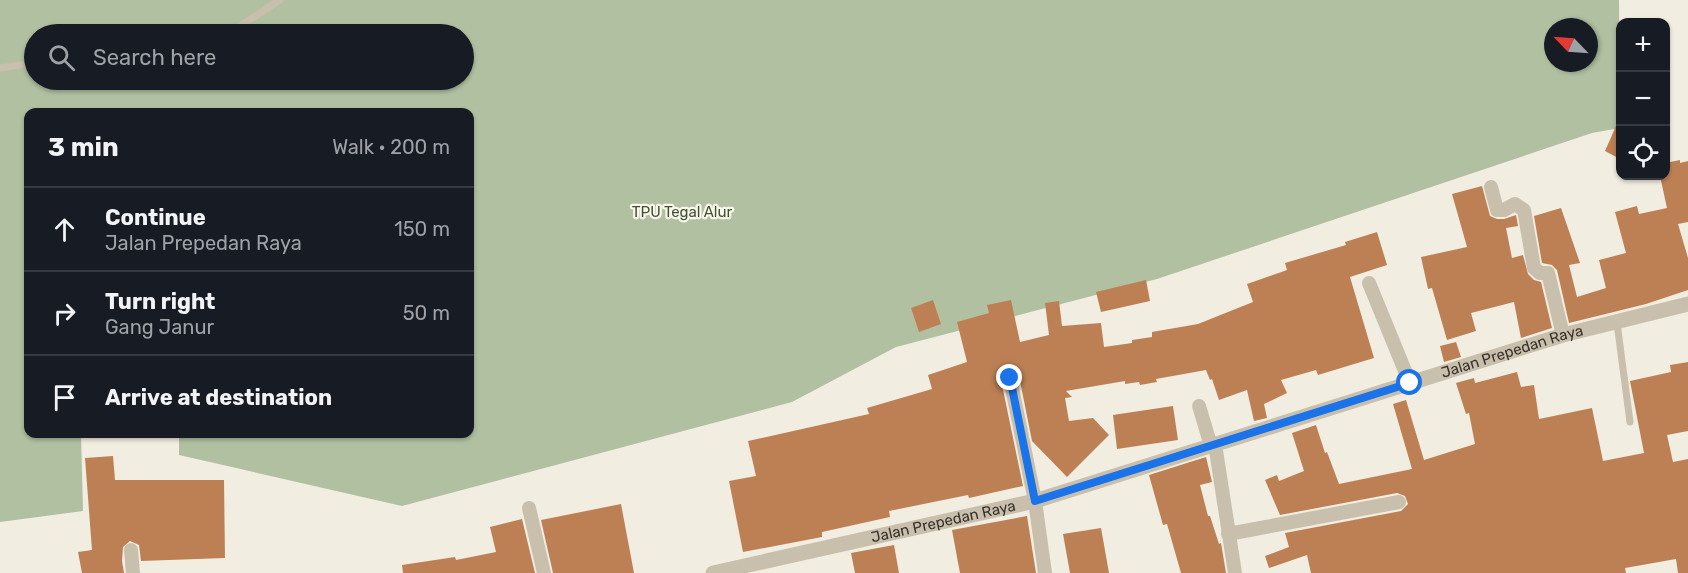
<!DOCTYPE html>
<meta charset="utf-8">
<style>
:root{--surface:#171b24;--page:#242831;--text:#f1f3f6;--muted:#9ea1a6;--line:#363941}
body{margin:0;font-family:Rubik,sans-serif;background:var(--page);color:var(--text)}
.controls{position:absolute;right:18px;top:18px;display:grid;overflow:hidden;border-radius:12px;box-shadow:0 2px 4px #0004}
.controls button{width:54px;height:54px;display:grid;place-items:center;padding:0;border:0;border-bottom:2px solid var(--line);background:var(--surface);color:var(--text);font:30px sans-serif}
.compass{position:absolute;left:1544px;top:18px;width:54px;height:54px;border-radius:50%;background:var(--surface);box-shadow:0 2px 4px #0004;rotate:295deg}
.stop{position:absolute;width:18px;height:18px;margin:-14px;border:4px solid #1a73e8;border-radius:50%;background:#fff}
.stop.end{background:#1a73e8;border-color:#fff;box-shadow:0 2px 6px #0008}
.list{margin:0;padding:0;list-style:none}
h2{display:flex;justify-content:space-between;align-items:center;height:78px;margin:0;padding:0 24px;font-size:26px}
h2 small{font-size:20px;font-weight:400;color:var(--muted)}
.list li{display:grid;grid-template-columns:39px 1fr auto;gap:18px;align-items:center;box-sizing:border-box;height:84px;padding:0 24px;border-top:2px solid var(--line)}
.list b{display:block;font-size:22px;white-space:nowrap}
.list p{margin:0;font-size:20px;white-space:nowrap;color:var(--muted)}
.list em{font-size:20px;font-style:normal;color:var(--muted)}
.icon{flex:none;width:33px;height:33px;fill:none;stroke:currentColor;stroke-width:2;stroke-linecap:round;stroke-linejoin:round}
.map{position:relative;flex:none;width:1688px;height:573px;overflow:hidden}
.search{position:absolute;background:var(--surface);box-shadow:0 2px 4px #0004;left:24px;top:24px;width:450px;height:66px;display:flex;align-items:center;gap:15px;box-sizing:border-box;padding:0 21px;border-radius:33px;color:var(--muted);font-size:22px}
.panel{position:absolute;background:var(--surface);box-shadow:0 2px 4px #0004;left:24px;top:108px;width:450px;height:330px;border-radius:12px}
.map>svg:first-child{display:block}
.green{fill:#b0c0a1;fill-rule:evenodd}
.building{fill:#bd8054}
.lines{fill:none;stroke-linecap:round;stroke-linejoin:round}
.service{stroke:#c9bfad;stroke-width:7}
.minor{stroke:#c9bfad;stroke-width:14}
.tertiary{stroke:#c9bfad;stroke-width:15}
.route{stroke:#1a73e8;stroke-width:8}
.labels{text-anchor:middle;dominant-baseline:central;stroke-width:4.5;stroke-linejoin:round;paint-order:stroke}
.park-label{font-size:15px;fill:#415431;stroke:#f9f6ed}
.street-label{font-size:15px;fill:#38322b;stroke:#f9f6ed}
</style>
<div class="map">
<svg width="1688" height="573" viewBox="0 0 1688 573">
<rect width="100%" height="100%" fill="#f2ede1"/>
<!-- green -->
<path class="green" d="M0 0H1619L1620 128 1592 133 1157 279 896 347 792 402 402 506 179 455V434H470V112H28V434H81L83 511 0 522ZM1553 27H1589V63H1553ZM34 34H464V80H34Z"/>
<!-- building -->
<g class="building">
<polygon points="1620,117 1620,159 1605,151"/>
<polygon points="1680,160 1680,163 1688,161 1688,222 1678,224 1688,258 1688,290 1646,304 1569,323 1557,270 1552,265 1542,263 1534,216 1561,208 1580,263 1569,265 1577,297 1606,288 1599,260 1626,253 1615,212 1637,206 1639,214 1667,208 1660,176 1665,176 1665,163"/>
<polygon points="1482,186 1490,216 1497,219 1504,219 1516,215 1518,226 1506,228 1512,258 1523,255 1528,274 1534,280 1541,282 1552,328 1521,338 1514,302 1471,313 1476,331 1447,340 1432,288 1428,289 1421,257 1467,247 1452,194"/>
<polygon points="1377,232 1387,265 1350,277 1374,358 1318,375 1316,370 1281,380 1287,393 1264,404 1267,418 1254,421 1247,390 1219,400 1212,379 1210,380 1206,370 1156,379 1157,382 1140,385 1139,382 1125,384 1125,381 1066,391 1072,397 1065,398 1069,421 1093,418 1109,435 1067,477 1032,441 1019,376 1013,370 1008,369 1002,375 1001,380 1023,486 969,498 968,495 889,511 890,517 822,532 822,537 743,552 729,481 756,476 748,441 869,414 867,408 932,389 928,375 967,362 957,322 989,313 987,305 1011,300 1020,342 1049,335 1045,303 1059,301 1062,326 1101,323 1104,347 1132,343 1132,340 1152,337 1152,332 1198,324 1253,302 1247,284 1287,270 1285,263 1346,245 1345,242"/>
<polygon points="1146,280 1150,301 1101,312 1096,292"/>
<polygon points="933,300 941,324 919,332 911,308"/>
<polygon points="1456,342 1461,357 1444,362 1440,346"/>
<polygon points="1688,362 1688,431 1667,435 1673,462 1688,459 1688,573 1678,573 1676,559 1625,568 1626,573 1311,573 1307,555 1269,568 1265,556 1289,547 1285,533 1401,511 1408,504 1405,496 1397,493 1280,515 1265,480 1277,475 1279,481 1304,471 1292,433 1316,425 1325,453 1327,452 1339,484 1412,469 1393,404 1406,400 1424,460 1475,444 1469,413 1466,414 1456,383 1474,378 1475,383 1517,372 1521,387 1534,385 1539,419 1592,408 1603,461 1644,453 1630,381 1671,372 1670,365"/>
<polygon points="1173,406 1178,440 1117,449 1113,415"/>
<polygon points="113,456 115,480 224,480 225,558 141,561 139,545 130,541 123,547 122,561 124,573 82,573 78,552 92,550 85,458"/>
<polygon points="1206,457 1212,482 1200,485 1208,516 1210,516 1219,544 1221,543 1226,573 1181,573 1167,524 1163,525 1149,475"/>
<polygon points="621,504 634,573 553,573 541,520"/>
<polygon points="1027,516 1036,573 960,573 952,530"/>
<polygon points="522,519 535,573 403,573 402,565 455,557 456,560 496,552 490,527"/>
<polygon points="1101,528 1109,573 1070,573 1063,534"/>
<polygon points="894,545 899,573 855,573 851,553"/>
</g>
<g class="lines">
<!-- service -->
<g class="service">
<polyline points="228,34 280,0"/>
<polyline points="0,68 34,63"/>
<polyline points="1617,323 1630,422"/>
</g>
<!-- minor -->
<g class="minor">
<polyline points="1491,187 1497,210 1504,210 1515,204 1524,210 1534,268 1540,273 1548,273 1563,335"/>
<polyline points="1369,283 1410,383"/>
<polyline points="1010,378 1035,501 1045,573"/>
<polyline points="1199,406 1211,446"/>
<polyline points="1215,444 1235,573"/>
<polyline points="529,508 544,573"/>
<polyline points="1228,534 1399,502"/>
<polyline points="131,550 133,573"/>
</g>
<!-- tertiary -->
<path class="tertiary" id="s1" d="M713 573 1035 501 1563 335 1688 304"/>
</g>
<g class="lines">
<!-- route -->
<polyline class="route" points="1010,378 1035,501 1410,383"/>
</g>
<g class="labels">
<!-- park labels -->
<g class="park-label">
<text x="682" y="212">TPU Tegal Alur</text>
</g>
<!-- street labels -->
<g class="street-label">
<text stroke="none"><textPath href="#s1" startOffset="830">Jalan Prepedan Raya</textPath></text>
<text stroke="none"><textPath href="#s1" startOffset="236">Jalan Prepedan Raya</textPath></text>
</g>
</g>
</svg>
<div class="controls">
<button>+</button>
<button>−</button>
<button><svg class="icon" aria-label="locate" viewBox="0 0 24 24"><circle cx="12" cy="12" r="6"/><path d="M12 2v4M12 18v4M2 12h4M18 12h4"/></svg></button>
</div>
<svg class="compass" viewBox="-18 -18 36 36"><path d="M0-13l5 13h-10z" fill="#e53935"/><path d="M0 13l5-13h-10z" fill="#9ea1a6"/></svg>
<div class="stop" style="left:1410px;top:383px"></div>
<div class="stop end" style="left:1010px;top:378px"></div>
<div class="search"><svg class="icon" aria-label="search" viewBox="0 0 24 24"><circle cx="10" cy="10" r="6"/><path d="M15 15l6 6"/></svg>Search here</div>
<section class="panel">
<h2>3 min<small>Walk · 200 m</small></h2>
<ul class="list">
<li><svg class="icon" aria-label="ahead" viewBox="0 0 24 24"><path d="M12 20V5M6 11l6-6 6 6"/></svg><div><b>Continue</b><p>Jalan Prepedan Raya</p></div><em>150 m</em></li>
<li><svg class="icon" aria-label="right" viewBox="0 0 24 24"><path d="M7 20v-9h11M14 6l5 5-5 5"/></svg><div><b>Turn right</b><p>Gang Janur</p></div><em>50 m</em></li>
<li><svg class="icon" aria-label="arrive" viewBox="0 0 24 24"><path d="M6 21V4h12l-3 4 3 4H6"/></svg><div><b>Arrive at destination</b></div></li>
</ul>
</section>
</div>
